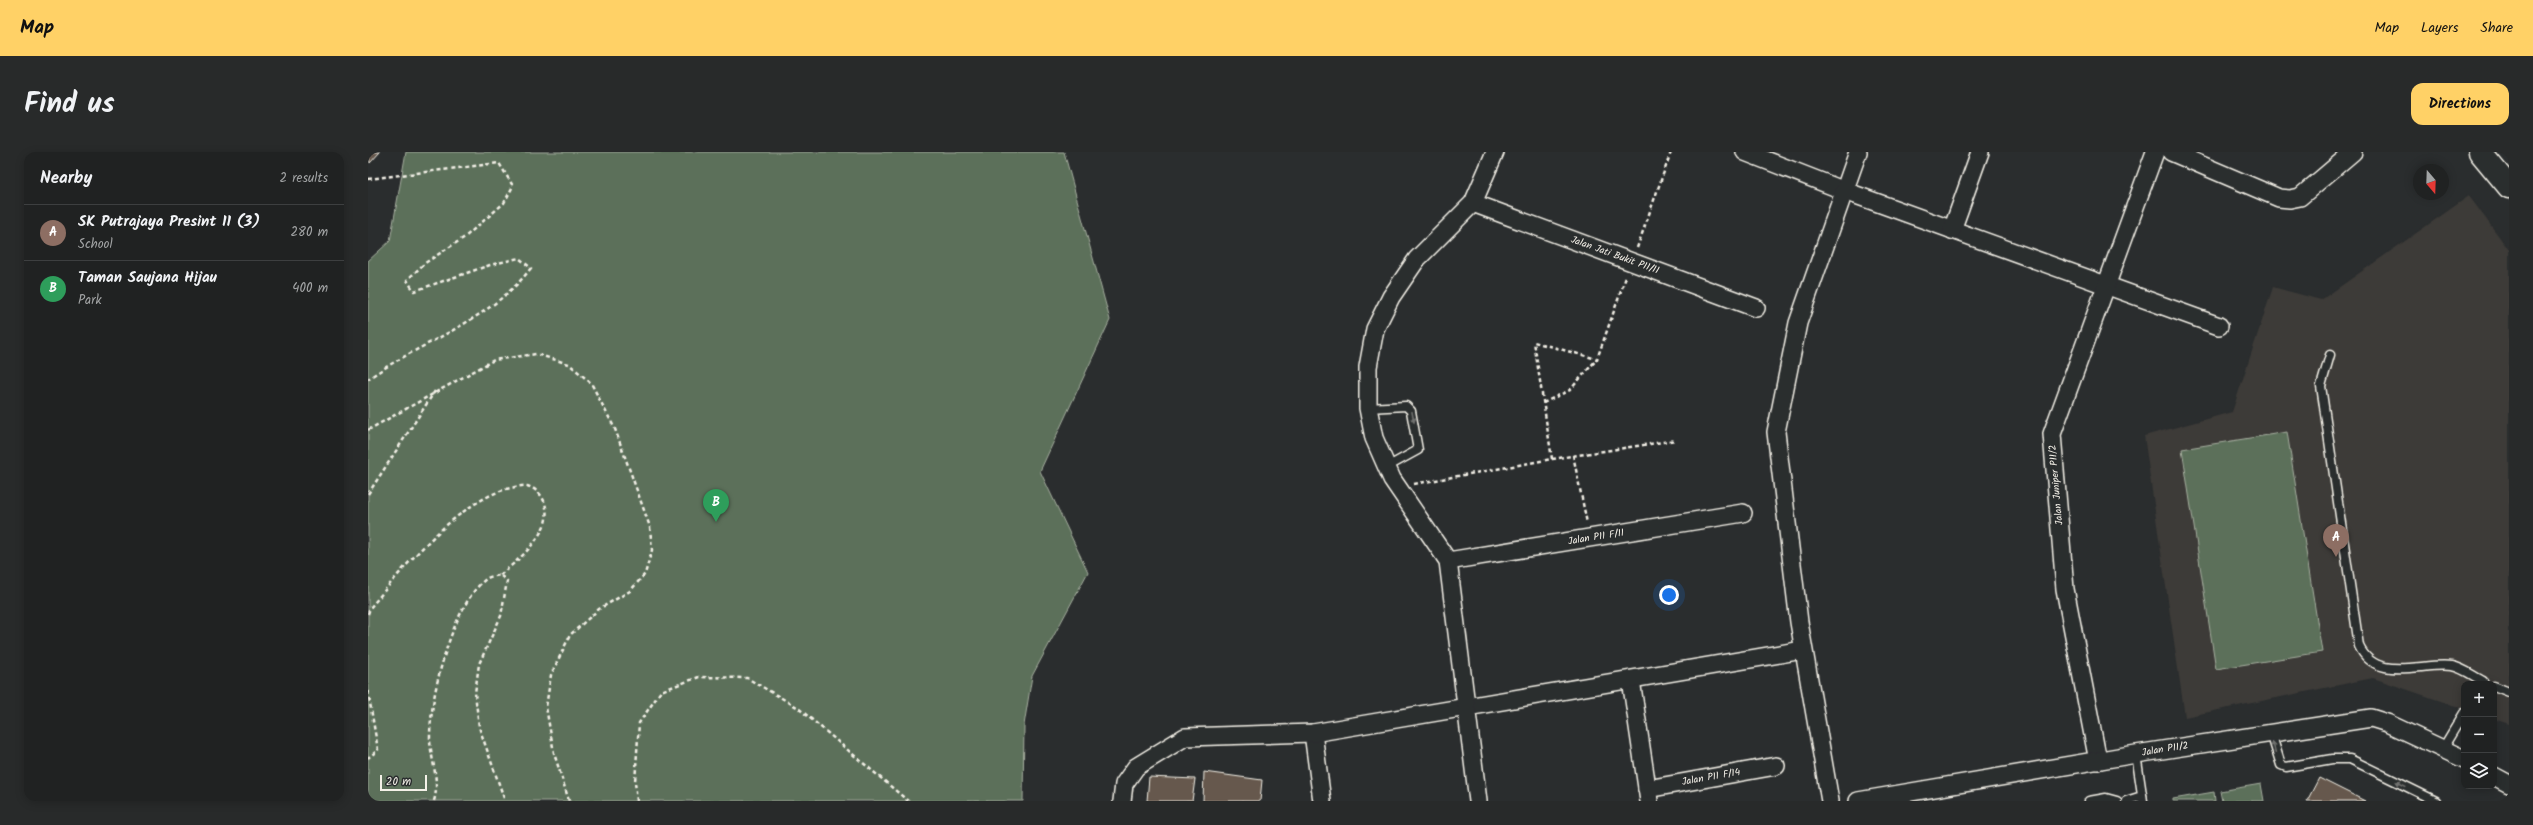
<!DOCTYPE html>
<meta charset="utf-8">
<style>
:root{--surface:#202222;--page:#282a2a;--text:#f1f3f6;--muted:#a2a4a5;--line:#3d3f40;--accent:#ffd166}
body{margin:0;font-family:Kalam,sans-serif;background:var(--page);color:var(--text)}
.controls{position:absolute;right:12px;bottom:12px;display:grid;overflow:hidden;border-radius:8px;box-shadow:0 2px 10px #0003}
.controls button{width:36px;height:36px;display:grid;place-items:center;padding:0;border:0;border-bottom:1px solid var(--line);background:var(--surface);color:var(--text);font:20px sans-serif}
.compass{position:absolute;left:2045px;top:12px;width:36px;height:36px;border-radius:50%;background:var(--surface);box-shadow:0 2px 10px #0003;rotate:161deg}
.scale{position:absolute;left:12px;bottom:10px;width:47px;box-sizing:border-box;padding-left:4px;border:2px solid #f4f1e8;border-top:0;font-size:11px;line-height:14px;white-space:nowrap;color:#f4f1e8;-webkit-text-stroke:3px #2a2d2e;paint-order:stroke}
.you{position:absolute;left:1301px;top:443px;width:14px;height:14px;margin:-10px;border:3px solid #fff;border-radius:50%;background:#1a73e8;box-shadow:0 0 0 6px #1a73e833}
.badge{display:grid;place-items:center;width:26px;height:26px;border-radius:50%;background:var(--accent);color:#fff;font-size:13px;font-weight:700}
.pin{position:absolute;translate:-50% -33px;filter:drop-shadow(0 1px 2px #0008)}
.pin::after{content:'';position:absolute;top:21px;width:14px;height:12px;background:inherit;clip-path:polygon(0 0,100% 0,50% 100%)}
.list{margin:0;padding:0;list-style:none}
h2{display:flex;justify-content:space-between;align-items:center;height:52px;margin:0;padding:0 16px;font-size:17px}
h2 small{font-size:13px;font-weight:400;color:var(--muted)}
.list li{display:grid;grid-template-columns:26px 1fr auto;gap:12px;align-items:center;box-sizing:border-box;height:56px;padding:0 16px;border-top:1px solid var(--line)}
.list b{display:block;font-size:15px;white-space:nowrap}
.list p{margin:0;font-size:13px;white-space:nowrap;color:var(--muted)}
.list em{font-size:13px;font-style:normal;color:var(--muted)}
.icon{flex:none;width:22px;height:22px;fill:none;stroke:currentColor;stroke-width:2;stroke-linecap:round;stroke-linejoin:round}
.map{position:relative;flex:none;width:2141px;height:649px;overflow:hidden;border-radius:12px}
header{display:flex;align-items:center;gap:24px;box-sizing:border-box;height:56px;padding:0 20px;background:var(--accent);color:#111}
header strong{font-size:19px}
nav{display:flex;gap:22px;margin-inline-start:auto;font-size:14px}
.intro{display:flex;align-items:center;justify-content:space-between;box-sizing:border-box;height:96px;padding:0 24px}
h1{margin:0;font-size:28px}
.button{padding:10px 18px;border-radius:12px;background:var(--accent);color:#111;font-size:14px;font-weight:700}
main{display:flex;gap:24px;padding:0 24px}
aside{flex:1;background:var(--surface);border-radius:12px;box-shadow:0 2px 10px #0003}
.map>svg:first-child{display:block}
.built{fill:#3c3a37}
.green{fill:#5b705a;stroke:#a8b0a1}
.building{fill:#66594d;stroke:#f4f1e8}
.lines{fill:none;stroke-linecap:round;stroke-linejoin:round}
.service-casing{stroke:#f4f1e8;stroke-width:11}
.minor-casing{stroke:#f4f1e8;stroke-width:20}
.secondary-casing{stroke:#f4f1e8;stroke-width:25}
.path{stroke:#f4f1e8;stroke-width:2.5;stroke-dasharray:4 3;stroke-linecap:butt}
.service{stroke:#2a2d2e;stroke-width:8}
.minor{stroke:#2a2d2e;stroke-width:17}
.secondary{stroke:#2a2d2e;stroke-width:22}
.oneway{fill:#71726f}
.labels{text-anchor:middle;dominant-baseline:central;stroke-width:3;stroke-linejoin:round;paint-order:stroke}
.street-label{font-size:10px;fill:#f4f1e8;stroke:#2a2d2e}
</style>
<header>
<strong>Map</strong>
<nav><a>Map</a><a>Layers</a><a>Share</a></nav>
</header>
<div class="intro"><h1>Find us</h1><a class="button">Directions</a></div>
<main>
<aside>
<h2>Nearby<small>2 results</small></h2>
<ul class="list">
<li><span class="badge" style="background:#8d6e63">A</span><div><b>SK Putrajaya Presint 11 (3)</b><p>School</p></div><em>280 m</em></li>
<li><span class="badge" style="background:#2e9e5b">B</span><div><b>Taman Saujana Hijau</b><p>Park</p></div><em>400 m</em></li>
</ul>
</aside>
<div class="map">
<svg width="2141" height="649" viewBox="0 0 2141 649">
<rect width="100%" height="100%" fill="#2a2d2e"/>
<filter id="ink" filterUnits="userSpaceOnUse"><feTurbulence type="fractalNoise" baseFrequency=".025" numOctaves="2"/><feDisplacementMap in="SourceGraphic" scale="8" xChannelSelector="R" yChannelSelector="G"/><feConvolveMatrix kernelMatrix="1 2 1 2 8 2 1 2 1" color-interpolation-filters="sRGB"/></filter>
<g filter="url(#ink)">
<!-- built -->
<polygon class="built" points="2101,44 2141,98 2141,572 2126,567 2126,532 2096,532 2096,557 2005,526 1817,565 1776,284 1864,260 1905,135 1953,148"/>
<!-- green -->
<g class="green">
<polygon points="38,0 696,0 742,168 672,319 720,420 664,524 656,573 655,649 0,649 0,109 22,89"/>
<polygon points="1919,280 1954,500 1848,517 1814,297"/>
<polygon points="1893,632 1896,649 1854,649 1852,639"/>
<polygon points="1846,640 1847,649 1805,649 1805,647"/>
</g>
<!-- building -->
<g class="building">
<polygon points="0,0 12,0 2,11"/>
<polygon points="836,620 894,628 892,649 835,649"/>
<polygon points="781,625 827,627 824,649 779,649"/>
<polygon points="1951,626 1997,649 1939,649"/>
</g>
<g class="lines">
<defs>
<g id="service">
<path d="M1962 203 1953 234 1991 494C2008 531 2053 510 2084 514 2095 516 2105 524 2115 529"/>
<polyline points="1000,256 1038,254 1043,259 1050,298 1019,315"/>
<polyline points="2126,534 2141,540"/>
<polyline points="1903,581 1913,613 1918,615 1964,607 1982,607 2068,649"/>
<polyline points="2075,596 2096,561"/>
<polyline points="1768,602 1775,649"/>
<polyline points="1721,649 1738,646 1749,649"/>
<polyline points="1758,649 1774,644"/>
</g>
<g id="minor">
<polyline points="1377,0 1477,39 1851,174"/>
<polyline points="1803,0 1911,46 1922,47 1932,45 1985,0"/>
<polyline points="1105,51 1388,156"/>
<polyline points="1584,78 1612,0"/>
<polyline points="1080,409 1375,361"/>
<polyline points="1263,528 1281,649"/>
<polyline points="945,581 954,649"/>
<polyline points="1730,609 1697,437 1684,282 1787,0"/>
<polyline points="2126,624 2141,632"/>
<polyline points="1279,637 1408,614"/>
<polyline points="754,649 756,632 768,615 817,585 945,581 1435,498"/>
<polyline points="1110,649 1080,409 1024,327 1006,286 1000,256 1000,215 1007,177 1023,145 1049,107 1105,51 1127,0"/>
<polyline points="1462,649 1431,470 1408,280 1430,171 1490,0"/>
<polyline points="1490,649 1768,602 2003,566 2019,571 2096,607"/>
</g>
<polyline id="secondary" points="2112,0 2141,35"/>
</defs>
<!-- service casing -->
<use href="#service" class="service-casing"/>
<!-- minor casing -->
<use href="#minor" class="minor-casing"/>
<!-- secondary casing -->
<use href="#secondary" class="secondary-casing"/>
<!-- path -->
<g class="path">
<path d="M0 27 131 11 145 34 136 51 97 85 57 111 39 128 46 139 122 113 151 106 163 116C123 169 52 190 0 227"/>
<polyline points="1269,96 1303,0"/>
<polyline points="1175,251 1202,238 1229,207"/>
<polyline points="0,278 126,208 168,202 201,212 223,231 247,277 282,375 284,398 277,422 262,439 231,457 202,483 183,523 178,555 186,601 201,649"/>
<polyline points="1205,303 1219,371"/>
<polyline points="1184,307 1308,288"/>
<polyline points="1046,332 1184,307 1166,190 1229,207 1258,125"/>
<polyline points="0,342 67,239"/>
<path d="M0 462 2 456C37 414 85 354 138 337 144 336 154 333 159 334 177 339 183 360 175 376 166 395 148 410 132 423"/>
<polyline points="0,539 10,598 0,606"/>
<path d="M66 649C72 629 63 608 62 588 61 547 84 453 118 427 121 424 128 424 132 423L139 429 133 464 111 512 107 541 111 575 137 649"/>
<polyline points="269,649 267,630 271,571 293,539 331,525 379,526 429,555 540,649"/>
</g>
<!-- service -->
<use href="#service" class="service"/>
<!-- minor -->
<use href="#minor" class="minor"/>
<!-- secondary -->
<use href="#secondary" class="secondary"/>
</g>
<!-- one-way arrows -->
<defs><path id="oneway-solid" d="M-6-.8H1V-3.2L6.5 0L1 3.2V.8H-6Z"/></defs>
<g class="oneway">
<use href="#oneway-solid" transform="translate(1045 265) rotate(79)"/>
<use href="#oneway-solid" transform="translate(1906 595) rotate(-104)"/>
<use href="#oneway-solid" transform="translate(2033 632) rotate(-154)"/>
</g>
</g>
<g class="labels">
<!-- street labels -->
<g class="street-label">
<text transform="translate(1247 103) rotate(20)">Jalan Jati Bukit P11/11</text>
<text transform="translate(1688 333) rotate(-95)">Jalan Juniper P11/2</text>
<text transform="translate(1228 385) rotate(-9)">Jalan P11 F/11</text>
<text transform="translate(1797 597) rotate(-9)">Jalan P11/2</text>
<text transform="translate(1343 625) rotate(-10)">Jalan P11 F/14</text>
</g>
</g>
</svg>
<div class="controls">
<button>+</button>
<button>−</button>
<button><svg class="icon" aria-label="layers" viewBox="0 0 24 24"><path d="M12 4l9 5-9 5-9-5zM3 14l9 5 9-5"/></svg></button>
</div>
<svg class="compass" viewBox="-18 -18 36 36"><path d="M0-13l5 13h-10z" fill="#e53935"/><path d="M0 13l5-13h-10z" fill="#a2a4a5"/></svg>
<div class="scale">20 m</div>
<div class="you"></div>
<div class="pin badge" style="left:1968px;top:405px;background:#8d6e63">A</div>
<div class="pin badge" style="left:348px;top:370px;background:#2e9e5b">B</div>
</div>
</main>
